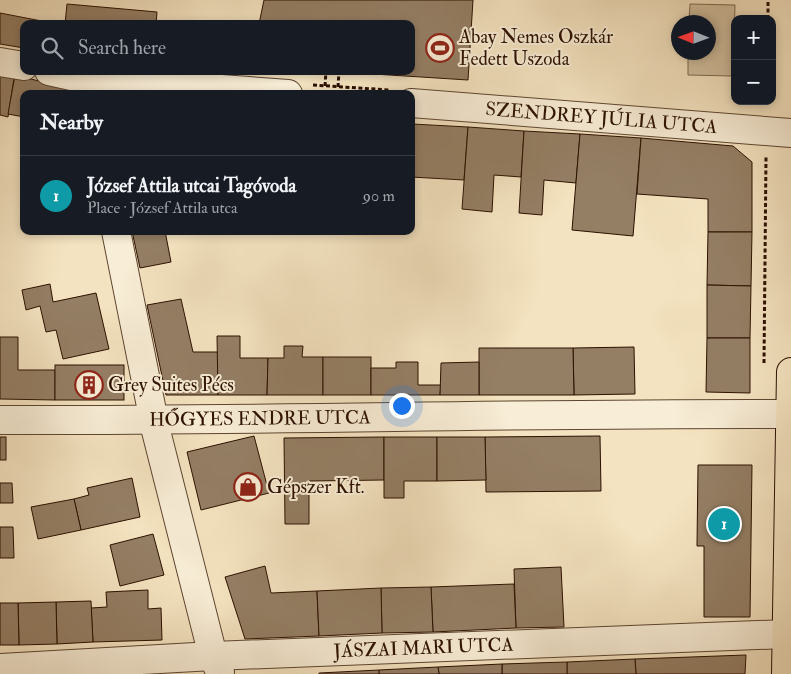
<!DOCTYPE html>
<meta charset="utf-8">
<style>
:root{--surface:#171b24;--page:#242831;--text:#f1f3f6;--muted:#9ea1a6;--line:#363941;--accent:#ea580c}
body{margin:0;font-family:"IM FELL Double Pica",serif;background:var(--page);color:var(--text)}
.controls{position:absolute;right:15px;top:15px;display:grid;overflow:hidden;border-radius:10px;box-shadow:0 2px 8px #0003}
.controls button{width:45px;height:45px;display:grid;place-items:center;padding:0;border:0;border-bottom:1px solid var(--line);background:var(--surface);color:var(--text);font:25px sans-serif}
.compass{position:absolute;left:671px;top:15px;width:45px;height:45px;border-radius:50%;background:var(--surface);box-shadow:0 2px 8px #0003;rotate:271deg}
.you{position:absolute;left:401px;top:405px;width:18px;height:18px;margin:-12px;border:4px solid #fff;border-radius:50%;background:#1a73e8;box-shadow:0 0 0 8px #1a73e833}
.badge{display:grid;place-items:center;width:32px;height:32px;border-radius:50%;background:var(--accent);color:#fff;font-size:16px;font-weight:700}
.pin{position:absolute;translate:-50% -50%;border:2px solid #fff;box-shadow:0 1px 5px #0006}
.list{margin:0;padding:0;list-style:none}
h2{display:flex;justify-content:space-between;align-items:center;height:65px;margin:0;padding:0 20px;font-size:21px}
h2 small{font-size:16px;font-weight:400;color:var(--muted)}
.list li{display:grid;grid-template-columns:32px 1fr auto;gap:15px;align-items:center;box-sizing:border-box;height:80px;padding:0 20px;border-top:1px solid var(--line)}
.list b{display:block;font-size:19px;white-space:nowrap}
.list p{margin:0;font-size:16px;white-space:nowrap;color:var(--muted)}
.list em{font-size:16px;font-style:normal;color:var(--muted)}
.icon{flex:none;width:28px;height:28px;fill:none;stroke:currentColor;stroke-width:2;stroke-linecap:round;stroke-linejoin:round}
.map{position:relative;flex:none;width:791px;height:674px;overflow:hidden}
.search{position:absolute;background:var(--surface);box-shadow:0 2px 8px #0003;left:20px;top:20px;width:395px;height:55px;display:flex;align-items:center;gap:12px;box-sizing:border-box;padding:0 18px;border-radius:10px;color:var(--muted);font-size:19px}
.panel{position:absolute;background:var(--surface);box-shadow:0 2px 8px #0003;left:20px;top:90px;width:395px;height:145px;border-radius:10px}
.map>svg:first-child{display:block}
.green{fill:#d2bf9f;stroke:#7f6850}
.building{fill:#947e64;stroke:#2c1000}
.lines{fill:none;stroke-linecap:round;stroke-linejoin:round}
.minor-casing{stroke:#5e4530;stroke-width:30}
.primary-casing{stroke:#2c1000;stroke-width:30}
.path{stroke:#2c1000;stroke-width:3;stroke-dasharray:4 2.5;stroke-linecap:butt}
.minor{stroke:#f8edd6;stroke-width:28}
.primary{stroke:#f4e3c0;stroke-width:28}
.labels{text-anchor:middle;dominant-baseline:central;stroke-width:4;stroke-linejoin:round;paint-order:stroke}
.poi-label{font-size:19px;fill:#2c1000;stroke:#f8edd6;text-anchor:start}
.street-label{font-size:19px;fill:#2c1000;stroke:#f8edd6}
</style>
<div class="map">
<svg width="791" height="674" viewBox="0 0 791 674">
<rect width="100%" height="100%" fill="#f4e3c0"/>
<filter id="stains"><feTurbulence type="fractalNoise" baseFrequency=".004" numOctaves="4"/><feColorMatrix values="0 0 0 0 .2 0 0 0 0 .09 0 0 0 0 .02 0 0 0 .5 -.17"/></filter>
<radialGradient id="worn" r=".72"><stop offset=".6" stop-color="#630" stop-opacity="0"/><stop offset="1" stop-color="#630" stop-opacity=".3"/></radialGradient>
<!-- green -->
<polygon class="green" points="690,4 735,5 733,76 688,75 688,53 708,52 708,22 689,22"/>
<!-- building -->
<g class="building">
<polygon points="264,0 473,0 468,80 358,73 358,71 411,71 411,24 259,24"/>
<polygon points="67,4 157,12 156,24 65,24"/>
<polygon points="0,13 52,23 51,24 24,24 24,48 0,44"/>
<polygon points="0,75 14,78 8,117 0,115"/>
<polygon points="15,75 67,88 69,94 24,94 24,117 8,114"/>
<polygon points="412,124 468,127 464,180 411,177"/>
<polygon points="468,127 524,131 521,177 494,175 492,212 462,209"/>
<polygon points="524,131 580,134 576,183 544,180 542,215 519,213"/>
<polygon points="580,134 641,138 633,236 572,230"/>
<polygon points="641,138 733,146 752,162 752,232 708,232 708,199 637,194"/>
<polygon points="132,231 165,231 171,262 140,268"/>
<polygon points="708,232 752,232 751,286 707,285"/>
<polygon points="50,284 53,302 96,293 109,349 63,359 56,330 46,332 40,306 26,310 22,290"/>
<polygon points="707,285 751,286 750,338 707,338"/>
<polygon points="181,299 193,352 218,352 218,395 166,395 147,305"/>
<polygon points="217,336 240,336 240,358 268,358 267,395 218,395"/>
<polygon points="0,337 18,337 18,370 55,370 55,400 0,399"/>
<polygon points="707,338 750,338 750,393 706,392"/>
<polygon points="284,346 303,346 302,357 323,357 323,395 267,395 268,358 284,358"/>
<polygon points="634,347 635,394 574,395 573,348"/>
<polygon points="479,348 573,348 574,395 479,395"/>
<rect x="323" y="357" width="48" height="38"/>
<polygon points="396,362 418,362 418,385 441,385 440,395 371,395 371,368 396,368"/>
<polygon points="479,362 479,395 440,395 441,363"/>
<rect x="55" y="365" width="69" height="35"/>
<polygon points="254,436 269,493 201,510 187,452"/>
<polygon points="600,436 601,491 486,492 485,437"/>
<rect x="0" y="437" width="6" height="23"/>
<polygon points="384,437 384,480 309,481 309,524 285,524 284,438"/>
<polygon points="384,437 437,437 437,481 404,481 404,498 384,498"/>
<polygon points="437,437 485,437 486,480 437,481"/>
<polygon points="698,465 752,465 750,617 704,617 704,546 697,546"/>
<polygon points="132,478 140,517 81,530 74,499 89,495 87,488"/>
<polygon points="0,483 12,483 13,503 0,503"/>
<polygon points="74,499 81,530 38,539 31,507"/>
<polygon points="0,527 13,527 14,558 0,558"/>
<polygon points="153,534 164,575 120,586 110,545"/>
<polygon points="265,566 271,593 317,591 319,636 245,639 225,577"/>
<polygon points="561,567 564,627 516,628 514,569"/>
<polygon points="514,584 516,628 433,632 431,587"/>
<polygon points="431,587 433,632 382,633 381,588"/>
<polygon points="381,588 382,633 319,636 317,591"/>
<polygon points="148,590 148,609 161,608 162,640 93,642 91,608 107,607 106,592"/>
<polygon points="91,601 93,642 57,644 56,602"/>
<polygon points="56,602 57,644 19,645 18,603"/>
<polygon points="0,603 18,603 19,645 0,645"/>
<polygon points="746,655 745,674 636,674 635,659"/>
<polygon points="635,659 636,674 567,674 567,662"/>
<polygon points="567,662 567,674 502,674 502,664"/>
<polygon points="502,664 502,674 439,674 438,667"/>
<polygon points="438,667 439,674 379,674 379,670"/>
<polygon points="379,670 379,674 319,674 319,673"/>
</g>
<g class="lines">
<defs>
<g id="minor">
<polyline points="0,62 24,66"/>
<polyline points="49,71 85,79 288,94"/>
<path id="s1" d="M411 103 791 133"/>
<polyline points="116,231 156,431 213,656 220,672"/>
<path id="s2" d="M0 420C263 421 526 413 790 414"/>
<path id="s3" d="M0 668 213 656 786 634"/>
</g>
<polyline id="primary" points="786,674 791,372"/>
</defs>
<!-- minor casing -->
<use href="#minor" class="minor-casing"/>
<!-- primary casing -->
<use href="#primary" class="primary-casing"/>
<!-- path -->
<g class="path">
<polyline points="768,19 768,0"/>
<polyline points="313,85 389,90"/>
<polyline points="325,86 326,71"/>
<polyline points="338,87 339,71"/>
<polyline points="764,363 766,157"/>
</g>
<!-- minor -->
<use href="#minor" class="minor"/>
<!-- primary -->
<use href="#primary" class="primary"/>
</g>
<!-- icons -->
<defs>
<symbol id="stadium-ring" viewBox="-11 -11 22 22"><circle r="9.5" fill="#f8edd6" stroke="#8f2418" stroke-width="1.5"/><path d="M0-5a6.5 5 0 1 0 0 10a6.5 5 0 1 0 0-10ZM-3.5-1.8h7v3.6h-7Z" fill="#8f2418"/></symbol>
<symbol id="building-ring" viewBox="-11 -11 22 22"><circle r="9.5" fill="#f8edd6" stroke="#8f2418" stroke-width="1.5"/><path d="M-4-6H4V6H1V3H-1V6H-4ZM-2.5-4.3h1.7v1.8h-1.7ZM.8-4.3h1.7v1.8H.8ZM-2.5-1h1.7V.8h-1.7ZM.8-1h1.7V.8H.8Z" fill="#8f2418"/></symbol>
<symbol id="shop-ring" viewBox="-11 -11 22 22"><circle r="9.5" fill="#f8edd6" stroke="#8f2418" stroke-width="1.5"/><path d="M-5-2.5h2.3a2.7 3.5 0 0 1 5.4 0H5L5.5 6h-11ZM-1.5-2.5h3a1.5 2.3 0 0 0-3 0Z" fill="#8f2418"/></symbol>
</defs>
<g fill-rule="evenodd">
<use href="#stadium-ring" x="424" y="32" width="32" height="32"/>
<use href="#building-ring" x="73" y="369" width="32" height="32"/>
<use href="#shop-ring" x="232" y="471" width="32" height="32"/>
</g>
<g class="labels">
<!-- poi labels -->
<g class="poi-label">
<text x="459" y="37">Abay Nemes Oszkár<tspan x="459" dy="22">Fedett Uszoda</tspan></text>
<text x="108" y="385">Grey Suites Pécs</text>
<text x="267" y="487">Gépszer Kft.</text>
</g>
<!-- street labels -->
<g class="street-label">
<text stroke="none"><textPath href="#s1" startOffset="191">SZENDREY JÚLIA UTCA</textPath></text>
<text stroke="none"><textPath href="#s2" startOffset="260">HŐGYES ENDRE UTCA</textPath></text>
<text stroke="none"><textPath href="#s3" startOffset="424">JÁSZAI MARI UTCA</textPath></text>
</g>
</g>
<rect width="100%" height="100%" filter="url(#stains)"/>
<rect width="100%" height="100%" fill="url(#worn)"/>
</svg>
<div class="controls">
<button>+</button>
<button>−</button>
</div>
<svg class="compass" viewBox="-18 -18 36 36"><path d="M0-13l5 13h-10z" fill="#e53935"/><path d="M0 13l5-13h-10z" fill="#9ea1a6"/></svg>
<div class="you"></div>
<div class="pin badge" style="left:724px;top:524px;background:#0f9aa8">1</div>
<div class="search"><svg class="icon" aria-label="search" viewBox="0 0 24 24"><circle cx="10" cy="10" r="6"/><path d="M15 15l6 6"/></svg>Search here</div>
<section class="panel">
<h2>Nearby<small></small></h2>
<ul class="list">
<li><span class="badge" style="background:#0f9aa8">1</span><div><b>József Attila utcai Tagóvoda</b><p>Place · József Attila utca</p></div><em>90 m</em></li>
</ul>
</section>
</div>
